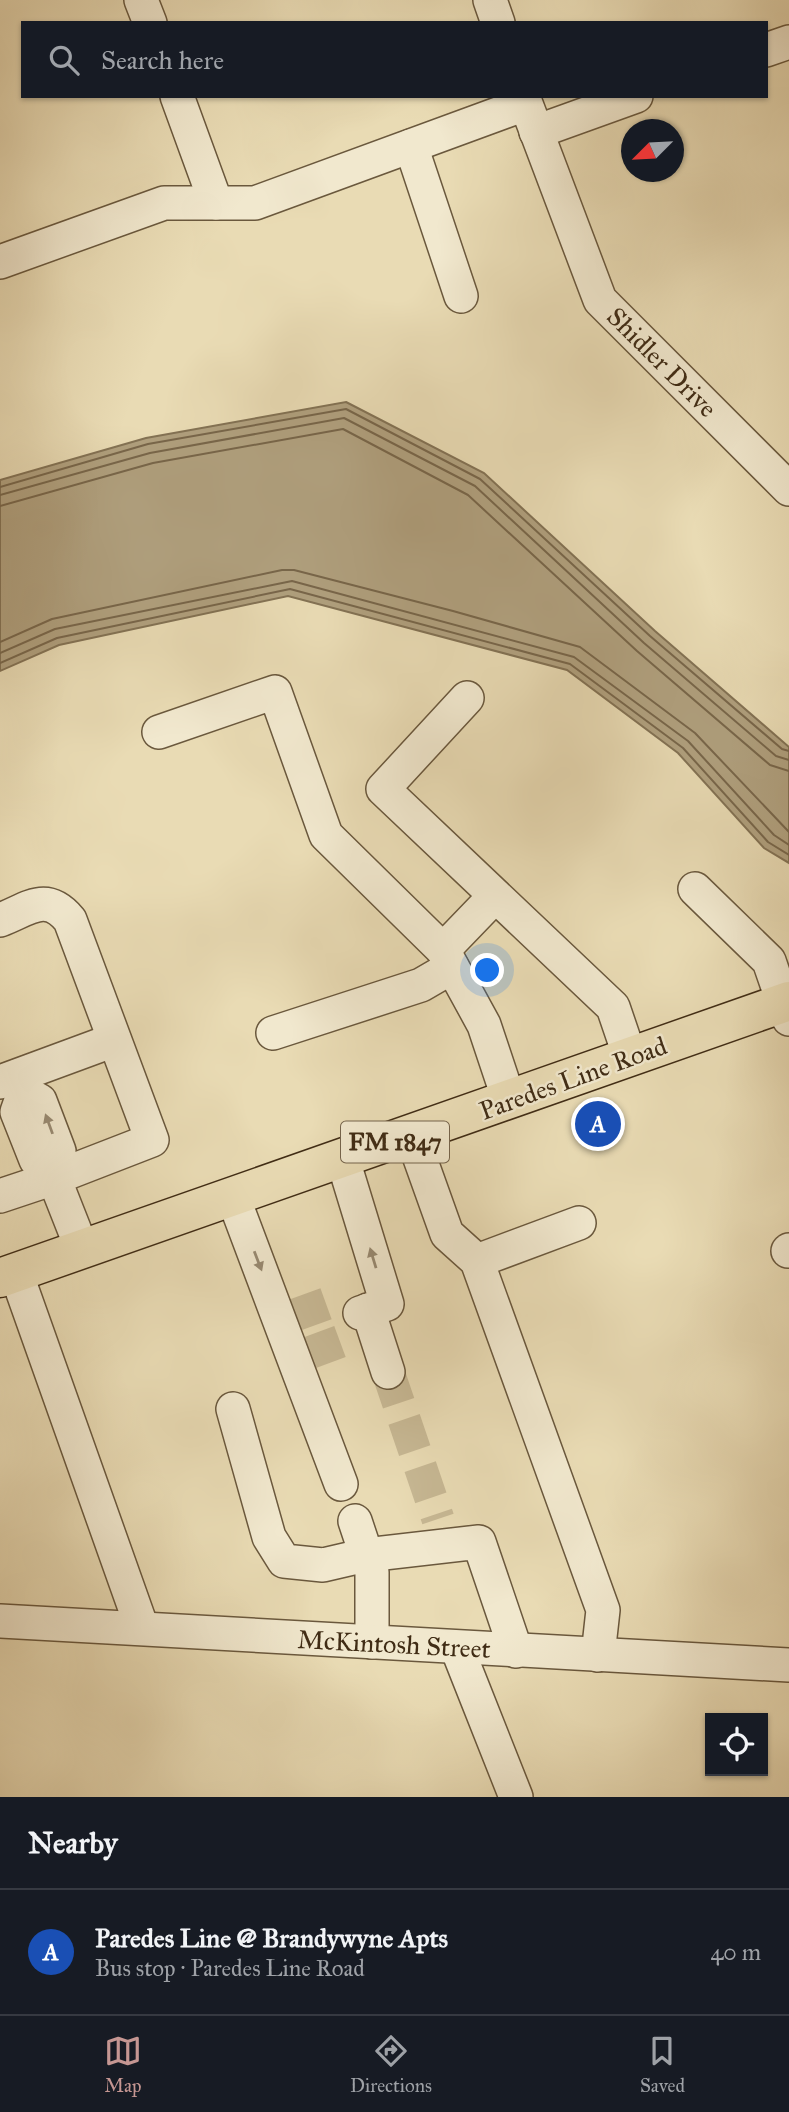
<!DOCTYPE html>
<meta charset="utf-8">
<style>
:root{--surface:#171b24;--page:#20242c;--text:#f1f3f6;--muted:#9ea1a6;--line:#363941;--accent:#c59692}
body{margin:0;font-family:"IM FELL Great Primer",serif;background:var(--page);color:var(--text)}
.controls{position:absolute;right:21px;bottom:21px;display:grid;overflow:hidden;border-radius:0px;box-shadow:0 2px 5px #0004}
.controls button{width:63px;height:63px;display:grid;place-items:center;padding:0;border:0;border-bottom:2px solid var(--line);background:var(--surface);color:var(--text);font:35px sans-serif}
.compass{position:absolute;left:621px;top:119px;width:63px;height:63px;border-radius:50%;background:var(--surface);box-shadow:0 2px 5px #0004;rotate:246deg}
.you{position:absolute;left:488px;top:971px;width:24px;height:24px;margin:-18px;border:5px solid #fff;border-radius:50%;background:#1a73e8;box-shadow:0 0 0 10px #1a73e833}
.badge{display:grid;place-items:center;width:46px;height:46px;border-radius:50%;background:var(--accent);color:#fff;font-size:23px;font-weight:700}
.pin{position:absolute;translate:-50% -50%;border:4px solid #fff;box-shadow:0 2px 7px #0006}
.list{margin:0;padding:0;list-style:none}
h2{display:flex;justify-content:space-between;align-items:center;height:91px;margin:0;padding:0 28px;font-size:30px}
h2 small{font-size:23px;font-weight:400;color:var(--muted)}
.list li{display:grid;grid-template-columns:46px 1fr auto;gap:21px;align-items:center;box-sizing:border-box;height:126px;padding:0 28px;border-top:2px solid var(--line)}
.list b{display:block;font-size:26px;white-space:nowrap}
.list p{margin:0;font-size:23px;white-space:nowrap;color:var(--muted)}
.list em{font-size:23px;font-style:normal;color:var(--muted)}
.icon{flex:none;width:38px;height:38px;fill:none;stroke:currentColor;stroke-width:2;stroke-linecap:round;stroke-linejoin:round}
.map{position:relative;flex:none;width:789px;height:1797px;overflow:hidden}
.search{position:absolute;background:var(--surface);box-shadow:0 2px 5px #0004;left:21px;right:21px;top:21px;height:77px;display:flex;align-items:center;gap:18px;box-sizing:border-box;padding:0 24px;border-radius:0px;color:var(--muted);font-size:26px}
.sheet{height:217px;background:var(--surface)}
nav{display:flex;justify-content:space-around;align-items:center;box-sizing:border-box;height:98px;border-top:2px solid var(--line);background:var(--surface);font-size:19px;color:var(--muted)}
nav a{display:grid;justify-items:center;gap:4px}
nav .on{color:var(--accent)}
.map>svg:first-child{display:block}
.water{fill:#b0a07e;stroke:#837254;stroke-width:2}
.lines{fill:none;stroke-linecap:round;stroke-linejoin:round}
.shore{stroke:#78664a;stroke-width:2}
.minor-tunnel{stroke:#c7b894;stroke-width:33;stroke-dasharray:33 17;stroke-linecap:butt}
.minor-casing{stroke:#6a583d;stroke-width:36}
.major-casing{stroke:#402c15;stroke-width:41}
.minor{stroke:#f1e8ce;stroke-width:33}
.major{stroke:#e9dbb4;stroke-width:38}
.oneway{fill:#988a72}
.labels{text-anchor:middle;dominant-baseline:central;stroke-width:5;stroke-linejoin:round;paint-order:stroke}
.shield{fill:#f1e8ce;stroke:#75644c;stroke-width:2}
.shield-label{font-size:24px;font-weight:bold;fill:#402c15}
.street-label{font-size:26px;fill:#402c15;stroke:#f1e8ce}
</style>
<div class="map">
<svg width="789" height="1797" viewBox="0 0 789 1797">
<rect width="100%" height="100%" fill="#e9dbb4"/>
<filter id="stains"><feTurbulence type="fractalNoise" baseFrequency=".00286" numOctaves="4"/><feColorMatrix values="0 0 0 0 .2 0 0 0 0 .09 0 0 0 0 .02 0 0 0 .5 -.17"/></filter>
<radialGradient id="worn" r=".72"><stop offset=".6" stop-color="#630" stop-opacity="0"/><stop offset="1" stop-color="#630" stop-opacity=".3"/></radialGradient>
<!-- water -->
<polygon class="water" points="346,402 484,473 655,631 789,747 789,863 764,848 678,753 567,670 288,596 59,645 0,671 0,480 146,438"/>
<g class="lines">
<!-- shore -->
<g class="shore">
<polyline points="0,487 148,444 346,409 480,479 650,636 782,749 789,751"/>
<polyline points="0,495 150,453 344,418 475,486 644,643 776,756 789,760"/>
<polyline points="0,506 153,463 343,429 468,495 637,651 770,765 789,771"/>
<polyline points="0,642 52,619 282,570 294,570 453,611 580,647 695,733 789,832"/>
<polyline points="0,653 55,629 292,581 574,657 688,741 774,835 789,845"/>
<polyline points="0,663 57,638 290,589 570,664 683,748 768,842 789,855"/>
</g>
<!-- minor-tunnel -->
<g class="minor-tunnel">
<polyline points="295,1315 342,1298"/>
<polyline points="309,1353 355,1336"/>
<polyline points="388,1372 438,1519"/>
</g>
<defs>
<g id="minor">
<polyline points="141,0 150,23"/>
<polyline points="490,0 498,23"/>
<polyline points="766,50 789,42"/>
<polyline points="177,96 216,203"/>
<polyline points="523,96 600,300 789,489"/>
<polyline points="536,132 636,96"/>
<polyline points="411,146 461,296"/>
<polyline points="0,262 164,203 255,203 525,104"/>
<polyline points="467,698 383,789 613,1007 630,1057"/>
<polyline points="159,732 275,692 326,835 443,950 484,1025 509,1100"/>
<polyline points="695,889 769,961 789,1019"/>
<path d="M0 920C29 909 46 891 70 920L152 1140 54 1178 82 1249"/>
<polyline points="443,950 495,896"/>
<polyline points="273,1033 421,985 452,967"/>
<polyline points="18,1076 24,1092 17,1112 36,1160 50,1164"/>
<polyline points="0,1082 114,1040"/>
<polyline points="24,1092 40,1101 59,1151 50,1164"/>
<polyline points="412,1136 447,1234 477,1261 603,1610 598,1655"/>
<polyline points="343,1160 387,1304 360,1313"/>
<polyline points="0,1196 54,1178 50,1164"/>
<polyline points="233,1197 341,1484"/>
<polyline points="788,1251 789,1250"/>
<polyline points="477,1261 579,1223"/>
<polyline points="16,1273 142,1628"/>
<polyline points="368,1310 388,1372"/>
<polyline points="233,1409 269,1537 284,1561 323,1565 366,1555 479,1542 516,1651"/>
<polyline points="355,1521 372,1572 372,1642"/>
<polyline points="0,1621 789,1665"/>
<polyline points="457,1648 516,1797"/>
</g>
<polyline id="major" points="0,1278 789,1001"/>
</defs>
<!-- minor casing -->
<use href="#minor" class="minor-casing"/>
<!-- major casing -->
<use href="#major" class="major-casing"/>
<!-- minor -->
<use href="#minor" class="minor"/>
<!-- major -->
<use href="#major" class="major"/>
</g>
<!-- one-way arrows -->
<defs><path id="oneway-solid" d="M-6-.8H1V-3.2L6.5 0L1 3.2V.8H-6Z" transform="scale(1.75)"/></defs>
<g class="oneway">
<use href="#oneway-solid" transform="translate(49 1124) rotate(-110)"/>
<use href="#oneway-solid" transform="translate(373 1258) rotate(-107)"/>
<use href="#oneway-solid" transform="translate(258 1261) rotate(69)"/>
</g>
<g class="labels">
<!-- shield labels -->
<rect class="shield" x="341" y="1121.5" width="108" height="41" rx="5"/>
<g class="shield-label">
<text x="395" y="1142">FM 1847</text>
</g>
<!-- street labels -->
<g class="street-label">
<text transform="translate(662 362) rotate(45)">Shidler Drive</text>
<text transform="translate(573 1078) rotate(-20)">Paredes Line Road</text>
<text transform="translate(394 1644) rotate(3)">McKintosh Street</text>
</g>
</g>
<rect width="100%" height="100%" filter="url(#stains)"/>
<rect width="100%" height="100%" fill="url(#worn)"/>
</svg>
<div class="controls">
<button><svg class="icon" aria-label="locate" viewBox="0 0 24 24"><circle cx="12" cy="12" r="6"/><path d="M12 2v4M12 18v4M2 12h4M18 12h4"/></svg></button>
</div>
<svg class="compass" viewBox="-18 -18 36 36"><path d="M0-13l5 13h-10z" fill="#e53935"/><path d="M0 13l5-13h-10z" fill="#9ea1a6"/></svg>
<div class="you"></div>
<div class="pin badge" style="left:598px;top:1124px;background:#1a4fb4">A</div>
<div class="search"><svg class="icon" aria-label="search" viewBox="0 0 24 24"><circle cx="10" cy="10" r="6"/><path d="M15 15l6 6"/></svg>Search here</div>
</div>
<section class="sheet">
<h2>Nearby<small></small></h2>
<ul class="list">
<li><span class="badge" style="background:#1a4fb4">A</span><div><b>Paredes Line @ Brandywyne Apts</b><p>Bus stop · Paredes Line Road</p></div><em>40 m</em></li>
</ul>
</section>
<nav>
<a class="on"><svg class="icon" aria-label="map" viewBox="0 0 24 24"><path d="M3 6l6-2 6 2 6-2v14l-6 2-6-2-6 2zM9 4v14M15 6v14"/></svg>Map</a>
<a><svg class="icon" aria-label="directions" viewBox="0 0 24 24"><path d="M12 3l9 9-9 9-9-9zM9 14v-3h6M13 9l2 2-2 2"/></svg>Directions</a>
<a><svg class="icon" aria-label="saved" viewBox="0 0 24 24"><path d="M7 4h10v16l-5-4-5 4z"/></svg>Saved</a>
</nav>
